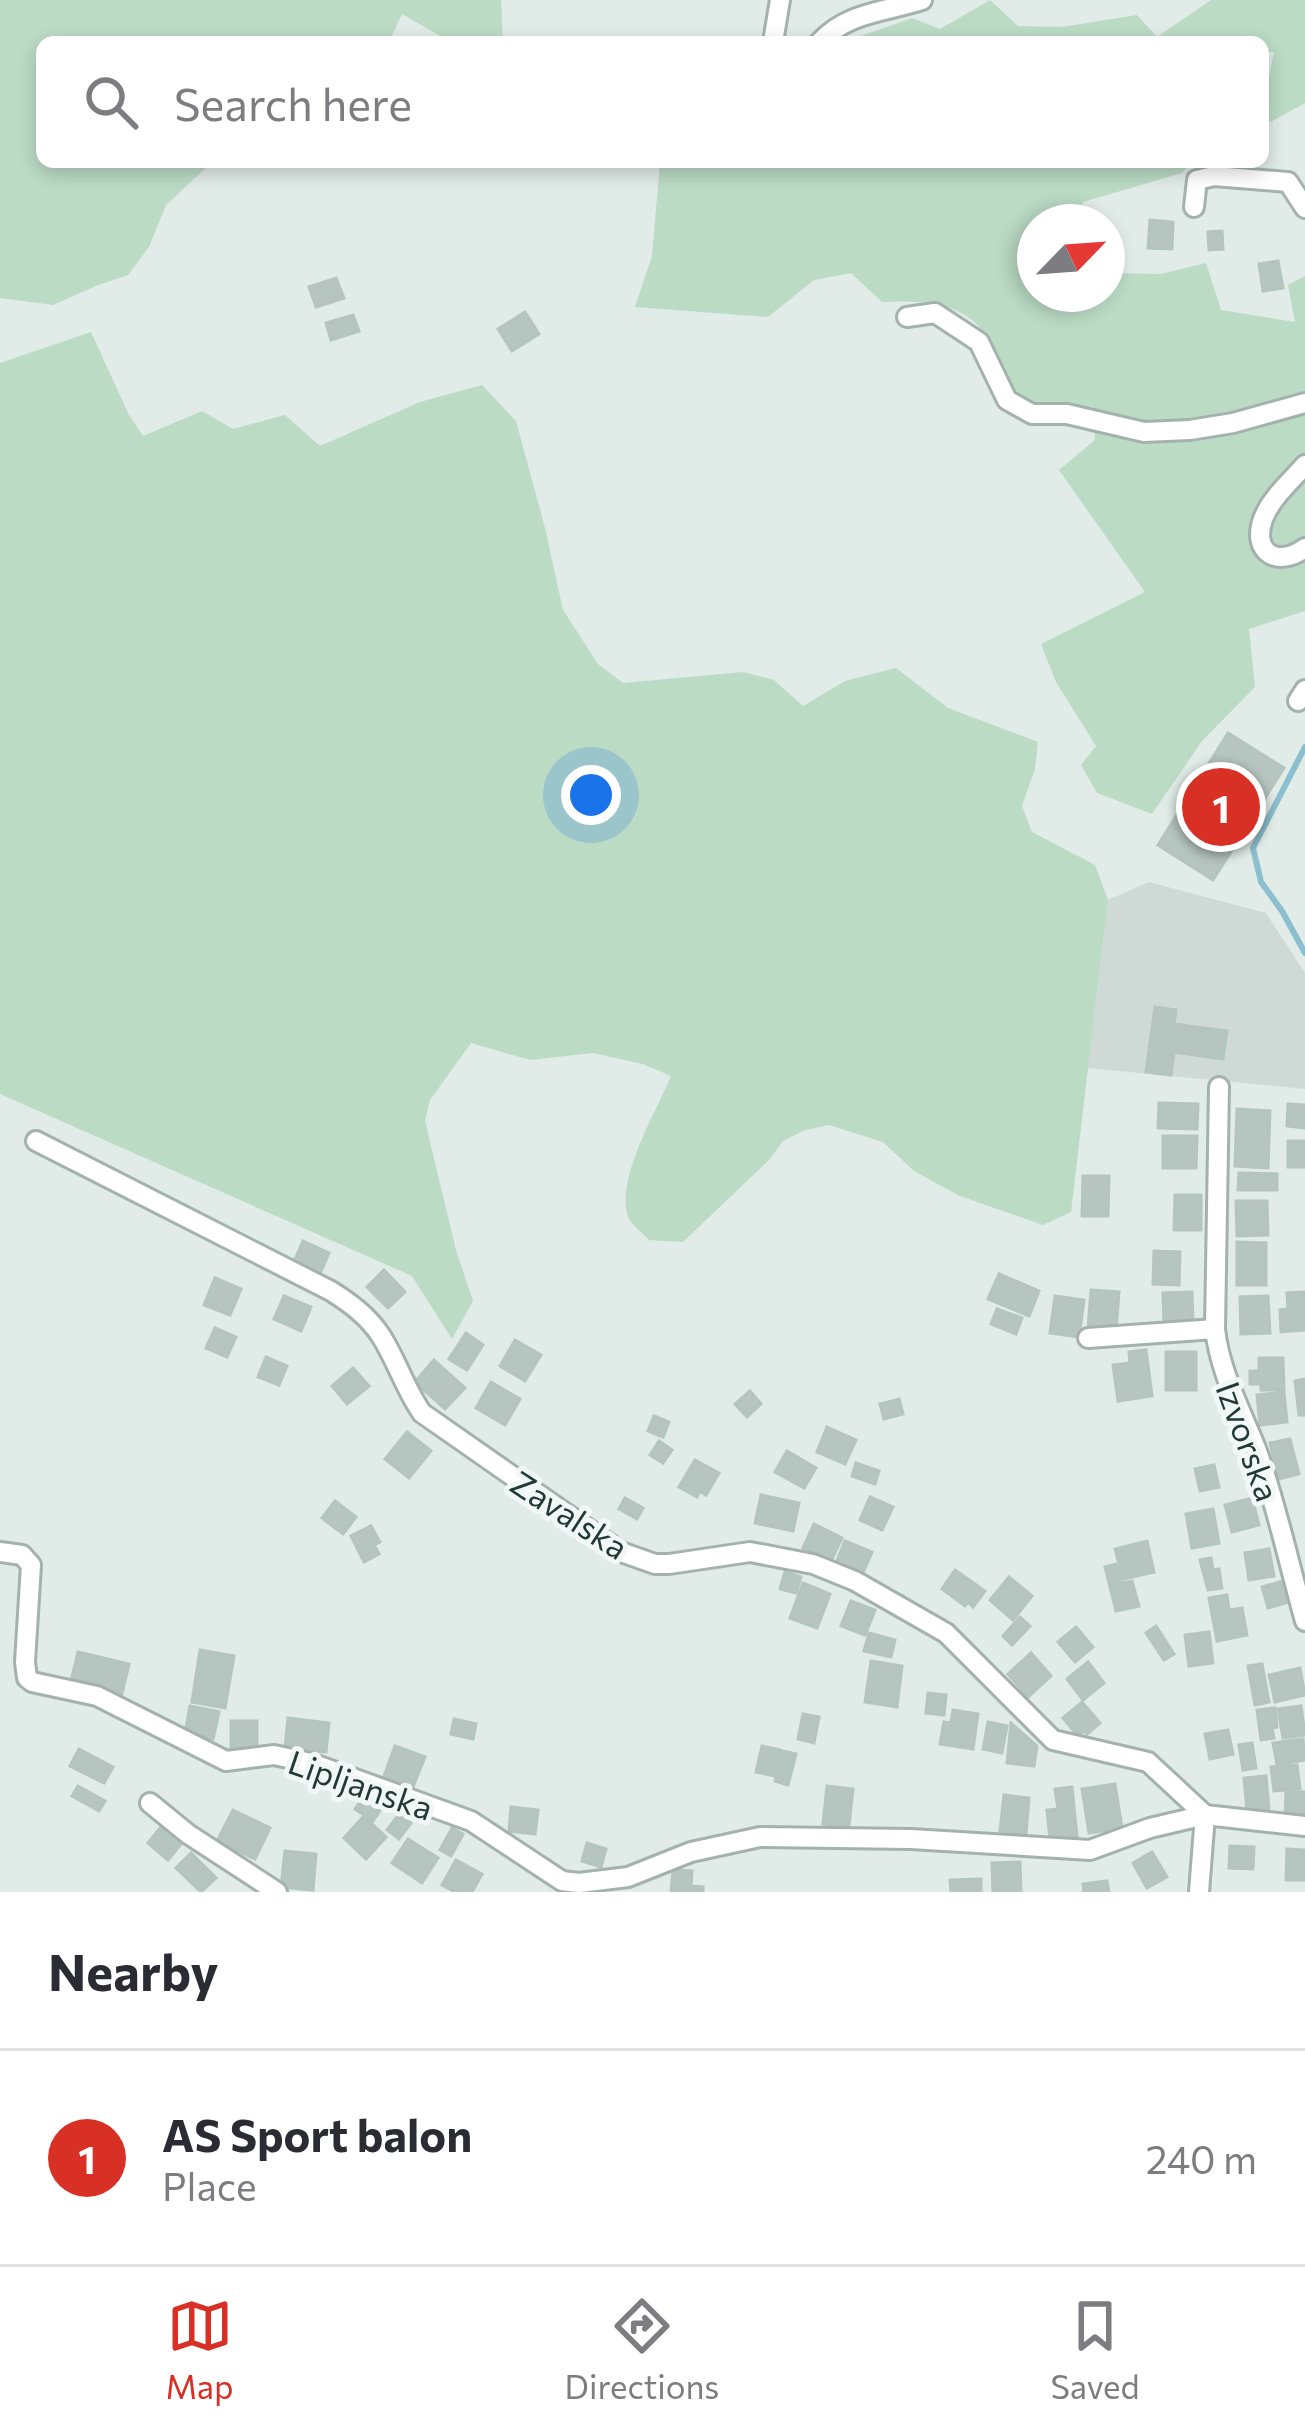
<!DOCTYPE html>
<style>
:root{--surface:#fff;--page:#f2f2f3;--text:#2b2b33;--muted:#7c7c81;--line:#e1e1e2;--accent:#d93025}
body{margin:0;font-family:Commissioner,sans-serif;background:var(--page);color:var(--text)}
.compass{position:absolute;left:1017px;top:204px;width:108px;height:108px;border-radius:50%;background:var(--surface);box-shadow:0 6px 18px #0003;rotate:65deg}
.you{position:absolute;left:591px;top:795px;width:42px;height:42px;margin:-30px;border:9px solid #fff;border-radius:50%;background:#1a73e8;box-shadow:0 0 0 18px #1a73e833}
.badge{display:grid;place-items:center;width:78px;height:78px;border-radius:50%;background:var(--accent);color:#fff;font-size:39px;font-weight:700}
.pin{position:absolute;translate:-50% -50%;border:6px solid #fff;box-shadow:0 3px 12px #0006}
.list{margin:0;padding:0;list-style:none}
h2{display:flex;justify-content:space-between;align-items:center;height:156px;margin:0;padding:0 48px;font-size:51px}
h2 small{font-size:39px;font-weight:400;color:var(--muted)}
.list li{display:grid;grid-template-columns:78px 1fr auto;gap:36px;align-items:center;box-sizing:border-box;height:216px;padding:0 48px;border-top:3px solid var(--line)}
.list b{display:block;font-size:45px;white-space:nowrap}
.list p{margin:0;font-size:39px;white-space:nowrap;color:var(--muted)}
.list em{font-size:39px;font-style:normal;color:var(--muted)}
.icon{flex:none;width:66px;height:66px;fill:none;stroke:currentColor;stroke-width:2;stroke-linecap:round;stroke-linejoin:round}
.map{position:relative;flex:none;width:1305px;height:1892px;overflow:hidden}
.search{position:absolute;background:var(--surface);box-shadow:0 6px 18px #0003;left:36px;right:36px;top:36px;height:132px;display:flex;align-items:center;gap:30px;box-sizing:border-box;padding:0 42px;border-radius:18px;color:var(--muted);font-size:45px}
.sheet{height:372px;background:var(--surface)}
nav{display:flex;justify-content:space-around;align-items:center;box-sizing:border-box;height:168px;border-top:3px solid var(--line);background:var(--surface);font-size:33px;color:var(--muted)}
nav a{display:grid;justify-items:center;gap:6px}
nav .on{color:var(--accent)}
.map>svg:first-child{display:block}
.built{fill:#cfdad6}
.green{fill:#bbdbc5}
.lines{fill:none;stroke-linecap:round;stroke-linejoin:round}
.stream{stroke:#8cbfcd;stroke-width:6}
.building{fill:#b6c5c0;stroke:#b4c4be;stroke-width:3}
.street-casing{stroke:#a4b2ae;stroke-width:24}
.street{stroke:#fff;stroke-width:18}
.labels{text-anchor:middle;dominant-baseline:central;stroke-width:10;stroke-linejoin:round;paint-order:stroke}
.street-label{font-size:33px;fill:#223a35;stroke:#f1f7f5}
</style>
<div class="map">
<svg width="1305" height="1892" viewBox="0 0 1305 1892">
<rect width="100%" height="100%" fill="#e1ebe7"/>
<!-- built -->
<polygon class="built" points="1149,882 1266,913 1305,973 1305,1089 1088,1068 1108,900"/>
<!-- green -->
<g class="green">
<polygon points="0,0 501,0 503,42 451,42 402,14 389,42 42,42 42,162 212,162 166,205 149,247 128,275 98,285 53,305 0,298"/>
<polygon points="990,0 1018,26 1062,27 1137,15 1157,37 1211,0 1305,0 1305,103 1263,126 1263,108 1274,52 1263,52 1263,42 855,42 858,37 912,18 940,29"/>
<path d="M660 162H1192L1182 173 1083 202 1081 222H1035V294H1107V273L1161 274 1206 263 1221 310 1295 322 1288 285 1305 276V611L1249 629 1255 687 1202 741 1152 814 1097 793 1081 765 1096 746 1056 682 1041 644 1145 592 1059 470 1095 440 1093 407C1068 406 1030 411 1012 391 1003 382 998 361 993 349 974 302 926 300 882 302L851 273 814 280 768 317 635 307 652 256Z"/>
<path d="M91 332 129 415 143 436 202 411 233 429 285 415 320 446 420 402 482 385 516 421 545 528 563 610 598 664 623 683 743 672 774 680 803 706 845 681 896 668 948 708 1038 742 1035 769 1022 806 1032 832 1095 865 1108 900 1071 1212 1043 1225 960 1196 914 1171 883 1142 829 1125 805 1130 783 1141 768 1161 683 1242 649 1240C644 1234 633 1226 629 1219 613 1183 657 1110 671 1076L643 1064 593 1053 530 1060 471 1043 430 1100 425 1121 456 1250 473 1301 452 1339 412 1276 0 1094V363Z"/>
</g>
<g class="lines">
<!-- stream -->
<polyline class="stream" points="1305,747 1253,848 1261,882 1282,911 1305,953"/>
</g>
<!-- building -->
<g class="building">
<polygon points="1150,220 1173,222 1172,249 1148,248"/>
<polygon points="1222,231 1223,249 1209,250 1208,232"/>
<polygon points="1278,261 1283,288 1263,291 1259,264"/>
<polygon points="336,278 344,298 316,307 309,287"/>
<polygon points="525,312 539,334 512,351 498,329"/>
<polygon points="353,315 359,331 331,340 326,323"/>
<polygon points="1228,733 1284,768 1213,880 1158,845"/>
<polygon points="1155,1007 1176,1010 1174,1024 1227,1031 1223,1059 1174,1052 1171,1075 1146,1072"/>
<polygon points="1159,1103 1198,1104 1197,1129 1158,1128"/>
<polygon points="1288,1104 1305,1105 1305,1128 1287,1126"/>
<polygon points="1237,1109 1270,1111 1268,1168 1235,1166"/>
<polygon points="1163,1136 1197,1136 1196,1168 1163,1168"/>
<rect x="1288" y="1141" width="17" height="26"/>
<polygon points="1239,1173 1277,1174 1277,1190 1238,1190"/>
<polygon points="1083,1176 1109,1176 1108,1216 1082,1216"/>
<polygon points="1175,1195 1201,1195 1201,1230 1174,1230"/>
<polygon points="1236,1201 1267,1201 1268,1235 1237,1236"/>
<polygon points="303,1241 329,1253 319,1276 293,1264"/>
<polygon points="1237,1242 1266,1243 1266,1285 1237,1285"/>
<polygon points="1154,1251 1180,1252 1179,1285 1153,1284"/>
<polygon points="384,1270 405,1292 388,1308 367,1287"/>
<polygon points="999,1274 1039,1291 1029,1316 988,1299"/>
<polygon points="215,1278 241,1289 230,1315 204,1305"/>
<polygon points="1091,1290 1119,1292 1116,1331 1088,1329"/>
<polygon points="1192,1292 1193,1323 1164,1324 1163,1293"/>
<polygon points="1305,1292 1305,1330 1281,1332 1280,1310 1288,1309 1287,1293"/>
<polygon points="284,1296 311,1307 301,1331 274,1319"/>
<polygon points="1055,1296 1084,1300 1079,1337 1050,1333"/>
<polygon points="1268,1296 1270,1333 1241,1334 1240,1297"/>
<polygon points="997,1309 1022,1318 1016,1334 991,1324"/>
<polygon points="215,1328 236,1337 227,1357 206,1348"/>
<polygon points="466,1333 483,1345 467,1370 449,1359"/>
<polygon points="515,1340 541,1355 525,1381 500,1366"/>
<polygon points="1146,1350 1152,1396 1118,1401 1113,1365 1130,1363 1129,1352"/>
<rect x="1166" y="1352" width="30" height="38"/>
<polygon points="266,1357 287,1366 279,1385 258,1377"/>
<polygon points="1259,1358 1283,1358 1284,1390 1261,1390 1261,1384 1250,1384 1250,1371 1259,1371"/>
<polygon points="434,1360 465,1388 445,1409 415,1382"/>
<polygon points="353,1368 369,1386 347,1404 332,1386"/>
<polygon points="1305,1379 1305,1415 1299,1415 1295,1381"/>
<polygon points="491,1382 520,1399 505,1425 476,1408"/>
<polygon points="750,1391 761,1404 747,1417 735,1404"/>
<polygon points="1284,1392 1287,1422 1260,1425 1257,1395"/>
<polygon points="899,1399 903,1414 884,1419 880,1404"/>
<polygon points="654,1416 669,1422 663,1437 648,1431"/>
<polygon points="827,1427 856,1440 845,1464 817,1452"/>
<polygon points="407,1432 431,1451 409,1478 385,1459"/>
<polygon points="1290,1439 1299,1474 1279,1479 1270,1443"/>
<polygon points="659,1441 672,1450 663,1463 650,1455"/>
<polygon points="787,1451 816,1468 804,1488 775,1472"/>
<polygon points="695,1460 719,1473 706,1495 700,1491 697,1497 679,1487"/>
<polygon points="856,1463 879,1471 875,1484 852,1476"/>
<polygon points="1214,1465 1219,1487 1200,1491 1195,1469"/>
<polygon points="761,1495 799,1503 793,1531 755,1523"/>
<polygon points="870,1497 893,1507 882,1530 860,1520"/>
<polygon points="625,1498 643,1508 637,1519 619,1509"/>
<polygon points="1252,1498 1259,1525 1232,1532 1225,1505"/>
<polygon points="335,1501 356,1517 343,1534 322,1518"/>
<polygon points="1213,1509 1219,1543 1192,1548 1186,1514"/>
<polygon points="814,1524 842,1538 831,1561 803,1548"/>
<polygon points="371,1526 380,1542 374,1545 379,1554 364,1562 351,1536"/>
<polygon points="845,1541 872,1552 862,1575 836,1563"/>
<polygon points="1147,1541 1154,1572 1123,1579 1115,1549"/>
<polygon points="1269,1549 1274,1576 1249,1580 1245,1553"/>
<polygon points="1211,1558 1213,1570 1219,1569 1222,1588 1208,1590 1200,1560"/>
<polygon points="1116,1564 1121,1583 1132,1581 1139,1606 1116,1611 1105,1567"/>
<polygon points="955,1570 985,1591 973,1607 968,1602 965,1606 942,1589"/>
<polygon points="785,1572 801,1577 796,1593 780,1589"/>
<polygon points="1009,1577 1032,1596 1013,1620 990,1600"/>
<polygon points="1283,1581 1289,1602 1268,1608 1262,1587"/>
<polygon points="803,1583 830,1594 817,1628 790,1618"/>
<polygon points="1227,1595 1229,1610 1242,1608 1247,1635 1217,1641 1209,1598"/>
<polygon points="851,1601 875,1610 865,1635 841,1626"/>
<polygon points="1020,1617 1030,1626 1012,1645 1003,1636"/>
<polygon points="1156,1626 1174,1654 1164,1660 1146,1633"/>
<polygon points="1076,1627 1093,1647 1075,1662 1058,1642"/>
<polygon points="1209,1632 1213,1663 1189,1666 1185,1635"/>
<polygon points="869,1633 895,1640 891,1657 864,1651"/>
<polygon points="200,1650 234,1656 225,1708 192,1702"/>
<polygon points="78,1652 129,1664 122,1694 71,1681"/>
<polygon points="1031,1653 1051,1676 1028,1697 1008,1674"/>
<polygon points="871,1661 902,1666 897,1707 865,1702"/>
<polygon points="1088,1662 1104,1683 1083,1700 1067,1679"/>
<polygon points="1262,1664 1269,1702 1255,1705 1248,1666"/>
<polygon points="1300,1668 1305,1695 1275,1702 1269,1675"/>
<polygon points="928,1693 946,1695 944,1715 926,1713"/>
<polygon points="1082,1702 1100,1723 1087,1734 1084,1731 1078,1736 1063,1718"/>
<polygon points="190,1706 219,1712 213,1739 185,1733"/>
<polygon points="1301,1706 1305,1735 1283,1738 1278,1709"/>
<polygon points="1275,1708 1277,1727 1272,1728 1274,1738 1261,1740 1257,1710"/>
<polygon points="953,1710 978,1714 973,1749 940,1744 944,1722 951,1723"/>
<polygon points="803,1714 819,1717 814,1743 798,1739"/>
<polygon points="288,1718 329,1723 326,1752 285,1748"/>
<polygon points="454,1719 476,1724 473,1739 451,1734"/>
<rect x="231" y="1721" width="26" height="29"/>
<polygon points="988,1722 1007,1726 1002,1753 983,1749"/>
<polygon points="1011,1723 1037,1746 1034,1766 1007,1763"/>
<polygon points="1228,1730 1233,1754 1210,1759 1205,1734"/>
<polygon points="1303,1739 1305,1760 1277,1765 1273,1743"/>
<polygon points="1252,1743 1256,1768 1243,1770 1239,1745"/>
<polygon points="395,1746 425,1757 413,1787 384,1776"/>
<polygon points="762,1746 780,1750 774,1776 756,1772"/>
<polygon points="79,1749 113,1767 104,1783 70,1766"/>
<polygon points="782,1751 796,1754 788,1785 775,1781"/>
<polygon points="1297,1765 1300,1789 1274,1791 1271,1767"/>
<polygon points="1266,1776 1269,1809 1247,1811 1244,1778"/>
<polygon points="1115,1784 1122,1828 1089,1833 1082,1789"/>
<polygon points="78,1786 105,1801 99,1811 72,1796"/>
<polygon points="827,1786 853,1789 849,1826 823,1824"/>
<polygon points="1072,1787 1077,1837 1050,1840 1047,1810 1058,1809 1055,1789"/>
<polygon points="367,1791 385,1803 373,1821 355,1809"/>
<polygon points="1286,1792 1305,1792 1305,1819 1285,1818"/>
<polygon points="1004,1795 1029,1798 1026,1834 1000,1831"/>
<polygon points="511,1807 538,1810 535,1834 509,1831"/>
<polygon points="233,1810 270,1828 255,1859 217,1841"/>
<polygon points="399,1814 411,1823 399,1839 387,1830"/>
<polygon points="364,1816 386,1837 366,1859 344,1838"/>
<polygon points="161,1827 181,1844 168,1860 148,1843"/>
<polygon points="452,1828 463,1834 451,1856 440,1850"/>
<polygon points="408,1839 438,1858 422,1883 392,1863"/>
<polygon points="587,1843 606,1849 601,1867 582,1861"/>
<polygon points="1230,1846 1254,1847 1253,1869 1229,1868"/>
<polygon points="1287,1849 1305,1850 1305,1880 1286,1880"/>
<polygon points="285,1851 316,1854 313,1890 281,1887"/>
<polygon points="1152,1852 1167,1877 1147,1888 1133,1863"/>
<polygon points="191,1853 216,1878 201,1892 176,1868"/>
<polygon points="456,1860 482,1874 472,1892 455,1892 442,1885"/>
<polygon points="1020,1862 1021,1892 993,1892 992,1863"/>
<polygon points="673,1870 692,1871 691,1886 703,1887 703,1892 671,1892"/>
<polygon points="981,1879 981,1892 951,1892 950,1880"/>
<polygon points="1107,1881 1109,1892 1084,1892 1083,1884"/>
</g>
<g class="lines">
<defs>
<g id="street">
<polyline points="773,42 780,0"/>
<path d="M820 42C848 12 885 12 922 0"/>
<polyline points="1194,207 1197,180 1214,176 1288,182 1305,208"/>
<polyline points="907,317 935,313 979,342 1007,400 1032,414 1067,414 1144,432 1190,430 1233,423 1305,403"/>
<path d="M1305 465C1290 482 1271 498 1263 519 1251 553 1278 568 1305 548"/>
<polyline points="1298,701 1305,690"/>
<path d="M1219 1087 1215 1329C1220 1373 1241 1410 1257 1451 1277 1506 1289 1565 1305 1621"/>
<path d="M36 1141 331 1291C350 1303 368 1316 381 1336 397 1361 405 1389 422 1413L621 1552 655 1564H669L750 1552 813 1564 855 1581 946 1633 1053 1740 1148 1762 1205 1815"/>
<polyline points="1088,1338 1215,1329"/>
<polyline points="0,1552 22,1555 31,1565 25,1662 27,1678 32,1682 97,1696 226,1761 274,1755 311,1763 471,1821 562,1881 579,1883 628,1877 691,1852 760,1837 911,1839 1090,1850 1150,1828 1205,1815 1305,1826"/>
<polyline points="150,1803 188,1834 277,1892"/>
<polyline points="1199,1892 1205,1815"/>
</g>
</defs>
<!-- street casing -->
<use href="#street" class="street-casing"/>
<!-- street -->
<use href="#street" class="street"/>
</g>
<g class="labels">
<!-- street labels -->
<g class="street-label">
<text transform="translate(1249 1441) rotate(70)">Izvorska</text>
<text transform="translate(570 1514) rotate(33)">Zavalska</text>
<text transform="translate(361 1784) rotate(19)">Lipljanska</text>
</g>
</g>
</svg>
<svg class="compass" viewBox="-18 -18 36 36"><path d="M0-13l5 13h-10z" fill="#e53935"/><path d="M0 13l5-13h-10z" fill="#7c7c81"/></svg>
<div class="you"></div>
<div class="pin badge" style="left:1221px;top:807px">1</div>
<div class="search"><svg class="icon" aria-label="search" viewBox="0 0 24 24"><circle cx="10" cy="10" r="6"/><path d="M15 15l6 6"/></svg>Search here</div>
</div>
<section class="sheet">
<h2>Nearby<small></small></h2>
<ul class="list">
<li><span class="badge">1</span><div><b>AS Sport balon</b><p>Place</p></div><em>240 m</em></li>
</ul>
</section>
<nav>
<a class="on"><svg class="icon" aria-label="map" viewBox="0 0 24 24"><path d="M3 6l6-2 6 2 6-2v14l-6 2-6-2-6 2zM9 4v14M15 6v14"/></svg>Map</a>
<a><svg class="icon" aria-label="directions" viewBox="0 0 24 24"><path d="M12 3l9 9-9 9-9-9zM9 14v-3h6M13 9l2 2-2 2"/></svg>Directions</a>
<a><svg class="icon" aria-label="saved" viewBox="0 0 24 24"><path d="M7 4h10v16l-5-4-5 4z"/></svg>Saved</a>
</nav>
